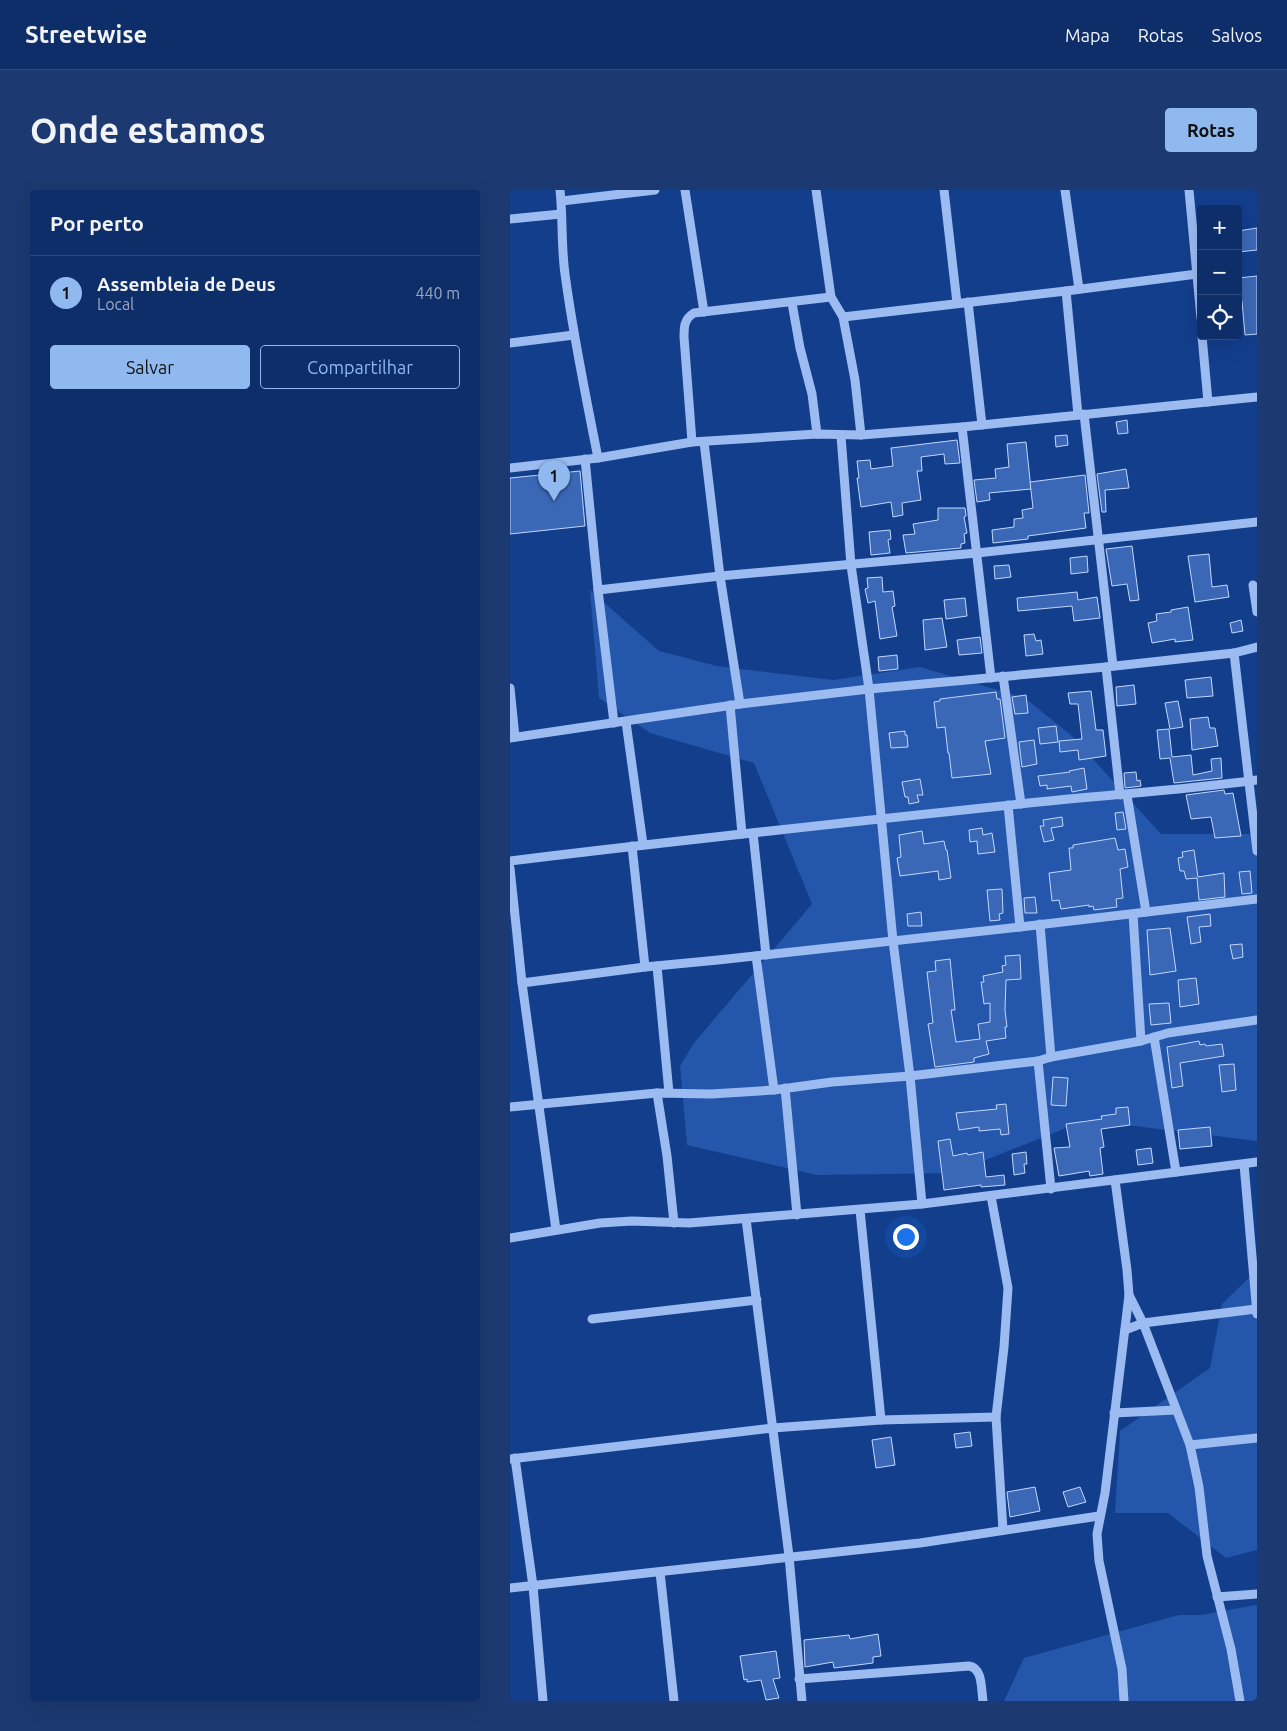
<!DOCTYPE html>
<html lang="pt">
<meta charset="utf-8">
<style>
:root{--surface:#0e2e69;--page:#1c3a71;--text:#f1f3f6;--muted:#9ba8c0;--line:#2e4a7d;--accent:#90b9f0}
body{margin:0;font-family:Ubuntu,sans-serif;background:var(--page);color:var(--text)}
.controls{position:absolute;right:15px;top:15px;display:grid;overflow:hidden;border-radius:5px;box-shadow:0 5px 20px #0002}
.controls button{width:45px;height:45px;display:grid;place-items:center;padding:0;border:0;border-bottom:1px solid var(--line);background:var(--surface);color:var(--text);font:25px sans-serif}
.you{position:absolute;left:395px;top:1046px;width:18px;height:18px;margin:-12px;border:4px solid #fff;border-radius:50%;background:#1a73e8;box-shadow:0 0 0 8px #1a73e833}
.badge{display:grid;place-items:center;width:32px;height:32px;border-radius:50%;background:var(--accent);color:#111;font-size:16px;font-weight:700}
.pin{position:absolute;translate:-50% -41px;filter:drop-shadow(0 1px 2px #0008)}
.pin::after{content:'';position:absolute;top:26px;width:18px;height:15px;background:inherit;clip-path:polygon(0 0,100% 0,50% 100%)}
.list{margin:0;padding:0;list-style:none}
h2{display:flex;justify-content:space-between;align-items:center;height:65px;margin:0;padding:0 20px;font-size:21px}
h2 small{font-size:16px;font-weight:400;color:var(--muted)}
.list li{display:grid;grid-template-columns:32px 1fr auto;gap:15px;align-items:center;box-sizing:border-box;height:75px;padding:0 20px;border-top:1px solid var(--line)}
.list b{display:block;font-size:19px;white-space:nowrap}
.list p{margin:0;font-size:16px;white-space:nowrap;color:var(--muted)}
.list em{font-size:16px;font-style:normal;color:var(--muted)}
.actions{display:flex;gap:10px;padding:15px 20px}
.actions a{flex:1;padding:11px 0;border:1px solid var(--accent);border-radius:5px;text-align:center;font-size:18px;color:var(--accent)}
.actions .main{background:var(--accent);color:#111}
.icon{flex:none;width:28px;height:28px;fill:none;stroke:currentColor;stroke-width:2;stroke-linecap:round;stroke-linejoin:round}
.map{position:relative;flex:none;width:747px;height:1511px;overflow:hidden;border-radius:5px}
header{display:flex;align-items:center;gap:30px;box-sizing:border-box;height:70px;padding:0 25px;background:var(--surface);border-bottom:1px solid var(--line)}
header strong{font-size:24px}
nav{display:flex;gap:28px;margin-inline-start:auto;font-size:18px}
.intro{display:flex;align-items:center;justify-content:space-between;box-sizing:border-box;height:120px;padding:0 30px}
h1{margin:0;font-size:35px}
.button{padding:12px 22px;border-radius:5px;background:var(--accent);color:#111;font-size:18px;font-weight:700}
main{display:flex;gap:30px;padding:0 30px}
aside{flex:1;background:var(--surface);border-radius:5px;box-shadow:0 5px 20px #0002}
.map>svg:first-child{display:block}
.green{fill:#2456ab}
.building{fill:#3b68b6;stroke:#c2d7fc}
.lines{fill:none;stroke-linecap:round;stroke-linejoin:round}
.minor{stroke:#9bbbf1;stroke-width:9}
</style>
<header>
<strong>Streetwise</strong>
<nav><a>Mapa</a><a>Rotas</a><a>Salvos</a></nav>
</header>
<div class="intro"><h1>Onde estamos</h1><a class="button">Rotas</a></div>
<main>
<aside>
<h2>Por perto<small></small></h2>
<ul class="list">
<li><span class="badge">1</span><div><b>Assembleia de Deus</b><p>Local</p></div><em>440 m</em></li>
</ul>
<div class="actions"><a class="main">Salvar</a><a>Compartilhar</a></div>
</aside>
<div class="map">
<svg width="747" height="1511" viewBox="0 0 747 1511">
<rect width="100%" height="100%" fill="#133e8c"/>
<!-- green -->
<g class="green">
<polygon points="80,400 149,461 207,476 323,490 410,477 515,508 562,546 651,644 747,644 747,951 576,930 443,983 307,985 177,955 170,876 184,853 302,714 244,573 140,543 89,508"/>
<polygon points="747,1080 747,1360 716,1368 658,1323 605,1323 610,1241 700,1178 712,1114"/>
<polygon points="745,1415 747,1416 747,1511 494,1511 514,1468 669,1425 692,1425"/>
</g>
<!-- building -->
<g class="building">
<polygon points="747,38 747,60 728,62 728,41"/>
<polygon points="747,86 747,144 735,145 732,111 728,112 728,88"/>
<polygon points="617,230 618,243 608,244 606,232"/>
<polygon points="557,245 558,255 546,257 545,246"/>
<polygon points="447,250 450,273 435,274 434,264 411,267 412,281 407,281 411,310 392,313 393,325 383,327 381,312 351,317 347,288 349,288 347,271 360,270 361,279 383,276 381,258"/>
<polygon points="516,252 521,299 479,303 480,310 467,312 464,290 486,288 485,279 499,277 497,254"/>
<polygon points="616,279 619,298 595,300 596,322 592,322 587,284"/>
<polygon points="70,281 75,336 0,344 0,288"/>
<polygon points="575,285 579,323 574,323 576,338 518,346 518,349 483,353 482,340 504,337 504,329 513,328 512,320 523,318 520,292"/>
<polygon points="428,318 455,318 456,326 454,327 457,343 454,344 455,353 451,354 451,358 396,363 393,345 405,344 403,334 428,330"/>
<polygon points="380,340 381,349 378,350 380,363 361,365 359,342"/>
<polygon points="622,356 629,410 620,411 617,394 602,396 596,359"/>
<polygon points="699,364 702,397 717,395 719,407 685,412 678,366"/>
<polygon points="577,366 578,382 561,384 560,368"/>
<polygon points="499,375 501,387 485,389 484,376"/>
<polygon points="372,387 373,402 383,401 385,416 382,417 387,446 370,449 365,411 358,413 355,399 358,398 357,388"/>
<polygon points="567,402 568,410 587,407 590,428 564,431 562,416 508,421 507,408"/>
<polygon points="455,408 457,426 436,429 434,410"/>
<polygon points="678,417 683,450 665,452 665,449 642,453 638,433 647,431 646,424 661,422 661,420"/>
<polygon points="432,428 437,457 415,460 413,430"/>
<polygon points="731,430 733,441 722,443 720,433"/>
<polygon points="524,444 526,451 531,450 533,464 516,466 514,445"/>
<polygon points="470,447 472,463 449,465 447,450"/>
<polygon points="387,465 388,479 369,481 368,467"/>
<polygon points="701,487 703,506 677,508 675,490"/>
<polygon points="624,495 626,514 607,516 606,497"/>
<polygon points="581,501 586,540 593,540 596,566 569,570 568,560 550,562 549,551 572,549 568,514 560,514 558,503"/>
<polygon points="486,502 487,509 490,509 495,548 475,551 481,584 442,588 439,563 438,563 435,537 427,538 424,512 430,511 430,509"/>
<polygon points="516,505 518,523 505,524 502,507"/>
<polygon points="668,511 673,537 660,539 655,513"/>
<polygon points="698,527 700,538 705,538 708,556 682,560 680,529"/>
<polygon points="546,536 548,552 530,554 528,538"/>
<polygon points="659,539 662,567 681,565 683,585 702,581 701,569 711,568 712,588 664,593 660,568 650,569 647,540"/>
<polygon points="395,541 395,545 397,545 398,557 381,558 379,543"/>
<polygon points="524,550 527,574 512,577 509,552"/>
<polygon points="574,578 577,599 562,602 561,596 537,599 537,595 530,596 528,586 560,582 559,581"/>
<polygon points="626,582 627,591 630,590 631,596 615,598 614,583"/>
<polygon points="410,589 413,605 407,605 409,612 399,614 398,607 395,607 392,592"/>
<polygon points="714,600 715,604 723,603 731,646 705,648 701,627 681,629 676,605"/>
<polygon points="613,622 616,639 607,640 605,623"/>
<polygon points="552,627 553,636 541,638 544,650 534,652 530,636 534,636 533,630"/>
<polygon points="472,638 473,645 482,643 485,662 468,664 467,651 460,652 459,640"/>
<polygon points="412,641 414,654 434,651 436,660 437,660 441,688 429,690 428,681 390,686 387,668 391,667 389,645"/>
<polygon points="605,648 608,660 615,659 618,677 610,679 613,708 606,709 607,717 584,720 583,716 579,717 579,715 551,719 549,710 542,711 539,683 561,680 559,658 563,658 563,655"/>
<polygon points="684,660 688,687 714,683 715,707 689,710 687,688 676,689 674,681 670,681 668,668 673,667 672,662"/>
<polygon points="740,681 742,703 732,704 729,682"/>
<polygon points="492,699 493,723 489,724 490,730 480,731 477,700"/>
<polygon points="525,707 527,723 515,723 514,708"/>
<polygon points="411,722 412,736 398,736 397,724"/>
<polygon points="700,724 701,736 689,737 691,752 681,754 677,727"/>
<polygon points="660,738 666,781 640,785 637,740"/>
<polygon points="732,754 733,767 723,769 720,755"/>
<polygon points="510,765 511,789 496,790 495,820 497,837 495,837 496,848 476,851 479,864 464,868 464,872 425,877 418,834 423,833 417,782 426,781 425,771 440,769 445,820 441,820 446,852 470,849 468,834 480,832 480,813 474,814 471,792 474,792 473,786 493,782 492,776 496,775 495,766"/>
<polygon points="686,788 689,814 670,817 668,790"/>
<polygon points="659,813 661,833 641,835 639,814"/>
<polygon points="689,851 690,855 695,854 696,856 712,854 714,866 670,873 673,896 662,898 657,857"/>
<polygon points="724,874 726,900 712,902 709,875"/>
<polygon points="543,887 558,888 556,916 541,915"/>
<polygon points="496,914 499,944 491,945 490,939 469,941 469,937 449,940 446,923 487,919 486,915"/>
<polygon points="618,917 620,935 591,939 594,957 590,958 593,984 580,986 579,981 549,986 544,958 560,957 556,934 592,929 591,926 606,924 606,918"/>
<polygon points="700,937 702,956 670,959 668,940"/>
<polygon points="440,949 443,966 457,963 458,965 473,962 476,987 494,985 495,995 471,997 471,995 434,1000 428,951"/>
<polygon points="641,958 643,973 628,975 626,960"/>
<polygon points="516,962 517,974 514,974 515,983 504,985 502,964"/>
<polygon points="460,1242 462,1256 446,1258 444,1244"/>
<polygon points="381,1247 385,1275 366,1278 362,1250"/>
<polygon points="525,1297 530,1321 500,1327 497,1302"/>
<polygon points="570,1297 576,1312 558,1317 553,1302"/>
<polygon points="368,1444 371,1466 363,1467 363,1473 324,1478 323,1472 295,1477 294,1450 339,1445 340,1449"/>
<polygon points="266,1461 270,1488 263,1489 269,1508 256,1510 251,1490 237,1492 237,1489 234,1490 230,1466"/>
</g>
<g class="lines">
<!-- minor -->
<g class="minor">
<path d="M50 0C53 28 51 55 55 84 63 145 76 207 88 268"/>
<polyline points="175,0 194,122"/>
<polyline points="306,0 321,107 333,127 345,190 351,245"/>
<polyline points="434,0 447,113"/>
<polyline points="555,0 569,99"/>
<polyline points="679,0 691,128"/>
<polyline points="52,11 145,0"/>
<polyline points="0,29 51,24"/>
<polyline points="556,101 568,225"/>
<polyline points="458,112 472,235"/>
<polyline points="282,113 290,158 302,204 307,244"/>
<polyline points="333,127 556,101 687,84"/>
<polyline points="692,146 698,212"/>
<polyline points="0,153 64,145"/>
<polyline points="574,224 603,476"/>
<polyline points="452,237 481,488"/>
<polyline points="331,246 341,375 359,499 383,751 400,886 412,1014"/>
<path d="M182 252 174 147C174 137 174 129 184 123L321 107"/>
<polyline points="194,252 210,386 230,514"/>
<polyline points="75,269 88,400 104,533"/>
<polyline points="0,278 88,268 182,252 307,244 351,245 452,237 747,207"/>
<polyline points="743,395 747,422"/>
<polyline points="88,400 210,386 467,363 747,332"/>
<polyline points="724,463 747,661"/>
<polyline points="596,477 610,605"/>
<polyline points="493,486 511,614"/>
<polyline points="0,498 5,547"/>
<polyline points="220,515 232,644"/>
<polyline points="116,532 133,654"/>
<polyline points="0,548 230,514 359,499 596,477 724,463 747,457"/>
<polyline points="617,605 636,722"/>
<polyline points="498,615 510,737"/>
<polyline points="243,643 256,765"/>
<polyline points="122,656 135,777"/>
<path d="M0 671C170 650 340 632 510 614 589 605 668 601 747 590"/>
<polyline points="0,678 12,793 46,1040"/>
<polyline points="623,724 631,851"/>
<polyline points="530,734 541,867"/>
<polyline points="246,766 264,900"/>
<polyline points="147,776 159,903"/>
<polyline points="12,793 135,777 208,770 510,737 747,709"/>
<polyline points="644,847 666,982"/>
<polyline points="528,871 541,999"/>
<polyline points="275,898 287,1025"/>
<polyline points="147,903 157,966 164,1033"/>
<polyline points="0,917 147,903 201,904 264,900 322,892 400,886 528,871 541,867 631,851 658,843 747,830"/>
<polyline points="734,974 747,1124"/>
<polyline points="605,990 617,1080 619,1105 633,1133 680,1255 689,1297 697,1366 721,1459 730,1511"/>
<polyline points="481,1006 498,1098 494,1157 486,1227 493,1340"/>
<polyline points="350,1020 371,1230"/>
<polyline points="236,1029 279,1366 292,1511"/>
<polyline points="0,1048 90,1033 122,1031 179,1033 412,1014 747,972"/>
<polyline points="82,1129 247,1110"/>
<polyline points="615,1140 633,1133 746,1119"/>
<polyline points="604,1223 666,1220"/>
<polyline points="680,1255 747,1248"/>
<polyline points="5,1268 23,1396 33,1511"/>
<polyline points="0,1269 263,1238 371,1230 486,1227"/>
<polyline points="150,1382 164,1511"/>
<polyline points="0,1398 410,1353 589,1326"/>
<polyline points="707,1407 747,1404"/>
<path d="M289 1489 459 1476C473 1478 471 1499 473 1511"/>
<polyline points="614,1511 612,1479 589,1371 587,1344 595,1303 619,1105"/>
</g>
</g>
</svg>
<div class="controls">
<button>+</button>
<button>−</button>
<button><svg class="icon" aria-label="locate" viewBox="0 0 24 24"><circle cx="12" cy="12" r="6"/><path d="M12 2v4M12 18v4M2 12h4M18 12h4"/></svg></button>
</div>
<div class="you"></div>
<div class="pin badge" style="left:44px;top:311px">1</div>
</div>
</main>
